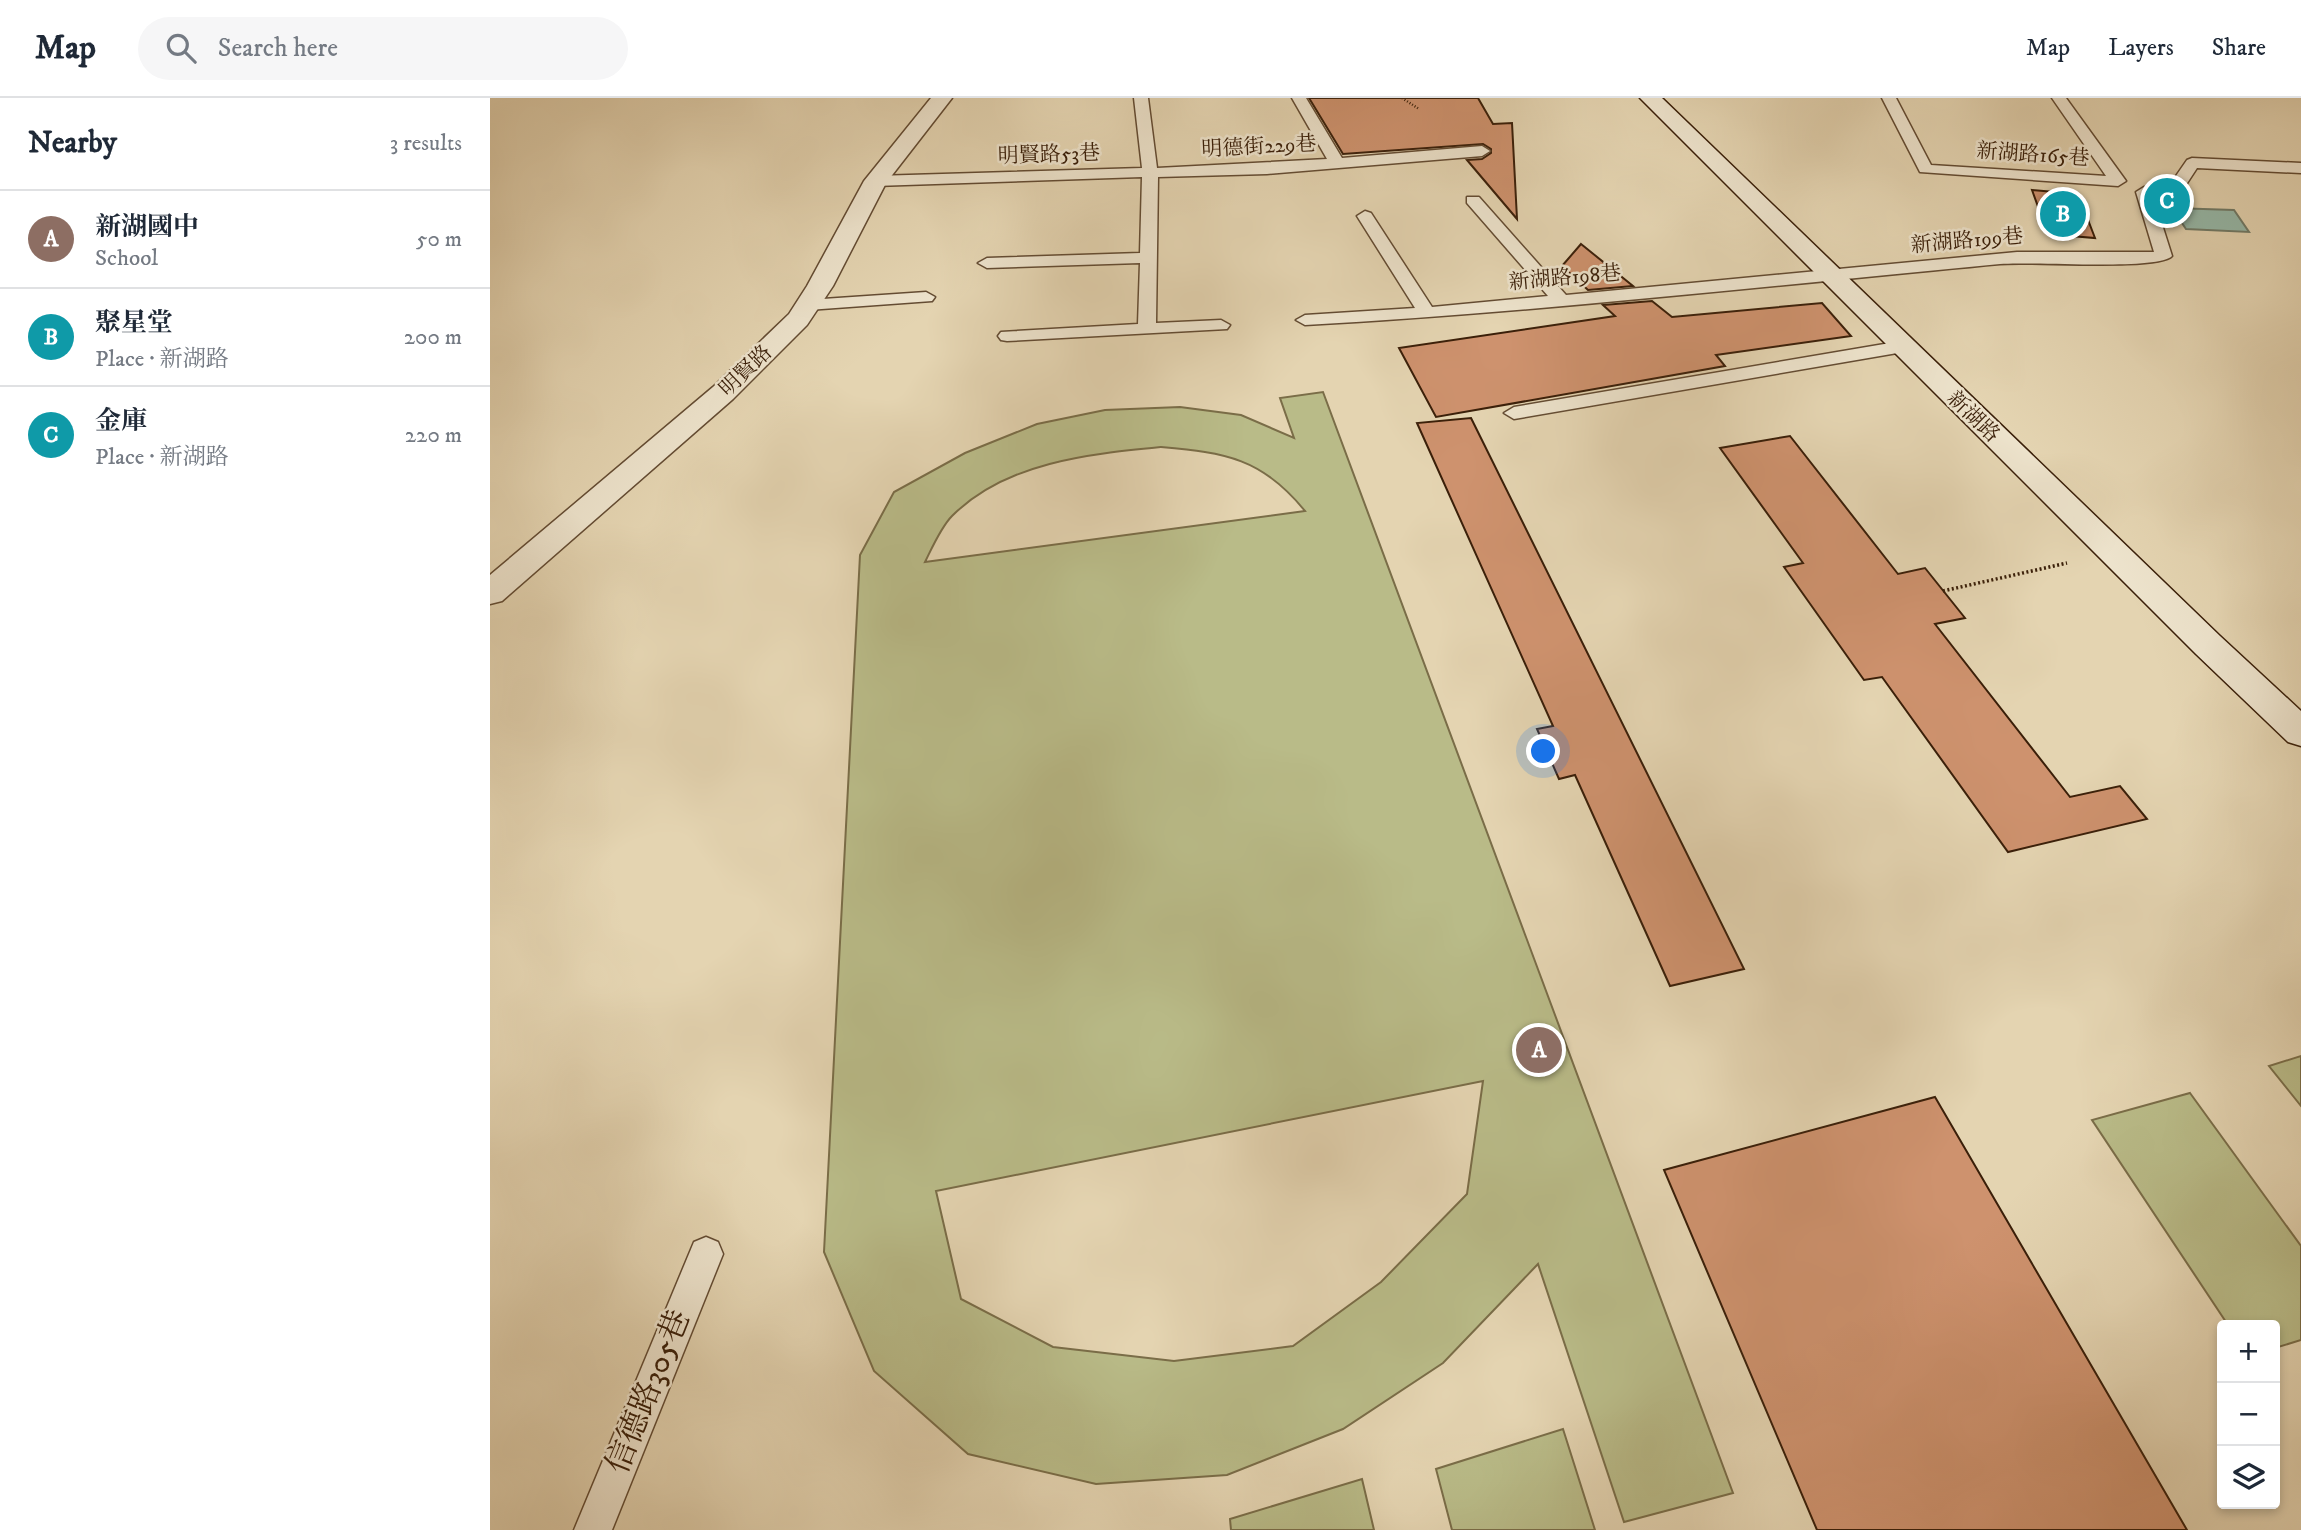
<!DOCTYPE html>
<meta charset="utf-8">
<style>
:root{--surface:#fff;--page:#f6f6f7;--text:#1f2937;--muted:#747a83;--line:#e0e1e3;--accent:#8f2418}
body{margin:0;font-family:"IM FELL DW Pica","Noto Serif TC",serif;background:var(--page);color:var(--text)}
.controls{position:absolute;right:21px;bottom:21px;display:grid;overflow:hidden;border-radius:7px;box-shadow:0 4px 10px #0003}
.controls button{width:63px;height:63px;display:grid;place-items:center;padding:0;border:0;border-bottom:2px solid var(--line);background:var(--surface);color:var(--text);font:35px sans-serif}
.you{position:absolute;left:1054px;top:654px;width:24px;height:24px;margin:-18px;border:5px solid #fff;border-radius:50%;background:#1a73e8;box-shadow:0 0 0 10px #1a73e833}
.badge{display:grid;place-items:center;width:46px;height:46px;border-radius:50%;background:var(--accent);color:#fff;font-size:23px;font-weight:700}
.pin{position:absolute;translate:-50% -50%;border:4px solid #fff;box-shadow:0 2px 7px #0006}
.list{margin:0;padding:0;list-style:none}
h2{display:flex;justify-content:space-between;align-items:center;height:91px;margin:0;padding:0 28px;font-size:30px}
h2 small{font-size:23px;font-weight:400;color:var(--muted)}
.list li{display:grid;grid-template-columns:46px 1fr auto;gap:21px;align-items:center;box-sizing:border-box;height:98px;padding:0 28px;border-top:2px solid var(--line)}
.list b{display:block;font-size:26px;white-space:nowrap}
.list p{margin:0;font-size:23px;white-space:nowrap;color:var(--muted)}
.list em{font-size:23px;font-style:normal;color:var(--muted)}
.icon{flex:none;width:38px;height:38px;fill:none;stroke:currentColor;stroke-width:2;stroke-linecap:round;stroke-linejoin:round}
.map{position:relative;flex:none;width:1811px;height:1432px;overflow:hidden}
header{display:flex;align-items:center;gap:42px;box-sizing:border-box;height:98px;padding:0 35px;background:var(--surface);border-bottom:2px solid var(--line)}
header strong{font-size:33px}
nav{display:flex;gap:38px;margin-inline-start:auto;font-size:24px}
.search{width:490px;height:63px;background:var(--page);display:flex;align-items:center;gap:18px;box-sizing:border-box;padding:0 24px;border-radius:38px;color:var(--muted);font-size:26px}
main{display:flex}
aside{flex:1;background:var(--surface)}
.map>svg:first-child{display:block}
.green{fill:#b9bb88;stroke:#7a6d48;stroke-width:2;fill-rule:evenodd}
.water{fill:#96b8a8;stroke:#717b68;stroke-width:2}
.building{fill:#ce926e;stroke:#3a1f09;stroke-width:2}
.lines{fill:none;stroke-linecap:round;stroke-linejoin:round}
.lane-casing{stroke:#644c33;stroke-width:3}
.street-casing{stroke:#644c33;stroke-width:3}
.secondary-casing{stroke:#3a1f09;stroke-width:3}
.path-far1{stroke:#3a1f09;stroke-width:2.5;stroke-dasharray:1 2;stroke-linecap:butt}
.path{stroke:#3a1f09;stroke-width:3.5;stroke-dasharray:2 2.5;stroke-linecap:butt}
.lane{fill:#ede3cc;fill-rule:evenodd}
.street{fill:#ede3cc;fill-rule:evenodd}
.secondary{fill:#ede3cc;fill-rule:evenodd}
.labels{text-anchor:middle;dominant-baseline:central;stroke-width:5;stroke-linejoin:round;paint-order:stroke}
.far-street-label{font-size:21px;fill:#3a1f09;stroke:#ede3cc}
.near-street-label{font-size:32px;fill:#3a1f09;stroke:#ede3cc}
</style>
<header>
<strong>Map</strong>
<div class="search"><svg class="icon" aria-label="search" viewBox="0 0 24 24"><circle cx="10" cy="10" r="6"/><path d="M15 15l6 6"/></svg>Search here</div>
<nav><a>Map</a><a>Layers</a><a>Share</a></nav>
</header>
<main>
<aside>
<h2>Nearby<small>3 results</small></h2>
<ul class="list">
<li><span class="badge" style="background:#8d6e63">A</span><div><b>新湖國中</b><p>School</p></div><em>50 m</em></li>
<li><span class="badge" style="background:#0f9aa8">B</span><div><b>聚星堂</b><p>Place · 新湖路</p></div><em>200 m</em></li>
<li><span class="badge" style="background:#0f9aa8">C</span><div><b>金庫</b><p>Place · 新湖路</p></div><em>220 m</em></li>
</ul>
</aside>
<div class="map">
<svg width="1811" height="1432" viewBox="0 0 1811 1432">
<rect width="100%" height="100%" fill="#e4d4b1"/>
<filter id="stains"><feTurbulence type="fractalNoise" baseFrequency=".00286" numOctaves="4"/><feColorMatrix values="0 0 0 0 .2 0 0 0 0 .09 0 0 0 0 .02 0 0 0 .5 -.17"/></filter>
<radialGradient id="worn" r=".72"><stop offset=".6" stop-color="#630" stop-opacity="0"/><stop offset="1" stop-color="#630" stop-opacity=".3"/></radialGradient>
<!-- green -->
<g class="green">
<path d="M833 294 1243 1395 1134 1424 1048 1166 953 1265 853 1331 737 1377 606 1386 478 1356 384 1273 334 1154 370 457 404 394 475 355 547 326 615 312 690 309 751 317 804 340 790 300ZM671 349C736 355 772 360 815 413L435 464C442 450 451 429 462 418 516 364 599 356 671 349ZM993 983 977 1096 891 1184 803 1248 684 1263 563 1249 471 1201 446 1093Z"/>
<polygon points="1811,958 1811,1008 1779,968"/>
<polygon points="1700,995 1811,1148 1811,1242 1785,1250 1785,1227 1738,1227 1602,1022"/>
<polygon points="1073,1331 1105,1432 962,1432 946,1371"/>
<polygon points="872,1381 884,1432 741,1432 740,1421"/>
</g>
<!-- water -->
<polygon class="water" points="1682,110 1744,112 1759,134 1696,131"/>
<!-- building -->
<g class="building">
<polygon points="819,0 988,0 1003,26 1022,25 1027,121 977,62 992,61 1001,55 1001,51 993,46 853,56"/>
<polygon points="1542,92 1588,96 1605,140 1558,136"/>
<polygon points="1091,146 1143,188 1098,192 1072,168"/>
<polygon points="1162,203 1182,219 1332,205 1361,238 1226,257 1235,268 946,319 909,250 1125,218 1113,207"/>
<polygon points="981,320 1254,871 1180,888 1085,677 1069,681 1047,631 1063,628 927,325"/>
<polygon points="1300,338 1408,476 1435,470 1475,520 1445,526 1580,699 1630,688 1657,721 1518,754 1392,579 1374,582 1294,469 1313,465 1230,350"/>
<polygon points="1445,999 1697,1432 1327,1432 1174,1072"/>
</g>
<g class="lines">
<defs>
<g id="lane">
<polygon points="644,0 658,0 667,70 837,61 802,0 816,0 852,60 992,48 1000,53 992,58 777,76 668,79 666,225 731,222 740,227 737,231 517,243 511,242 508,238 511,234 648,226 650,165 497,170 488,165 497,160 650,155 652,79 385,88 377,83 385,78 652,70"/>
<polygon points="1392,0 1406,0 1441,67 1616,78 1562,0 1576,0 1636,83 1628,88 1430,74"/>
<path d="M1702 60 1811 65V75L1707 70 1690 96 1663 98 1682 158C1669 173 1539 163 1510 166 1279 188 1047 214 815 227L806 222 815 217 925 210 867 118 875 113 881 115 942 209 1058 198 977 105V99H989L1076 197 1527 154H1664L1646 94 1654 89 1679 88 1697 62Z"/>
<polygon points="436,194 445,199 442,203 318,212 309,207 318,202"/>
<polygon points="1412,243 1419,245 1421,249 1419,253 1024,321 1014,315 1024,309"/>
<polygon points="216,1139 228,1144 233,1156 122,1432 84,1432 204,1144"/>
</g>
<polygon id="street" points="441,0 462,0 396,85 343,188 317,227 243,301 12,503 0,506 0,477 223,289 299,216 317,188 374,83"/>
<polygon id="secondary" points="1150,0 1172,0 1730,538 1811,613 1811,648 1798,644 1706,556"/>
</defs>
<!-- lane casing -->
<use href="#lane" class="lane-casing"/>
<!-- street casing -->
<use href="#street" class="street-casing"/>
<!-- secondary casing -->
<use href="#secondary" class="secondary-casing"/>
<!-- path-far1 -->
<polyline class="path-far1" points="912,0 929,11"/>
<!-- path -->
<polyline class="path" points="1453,493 1577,465"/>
<!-- lane -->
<use href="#lane" class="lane"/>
<!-- street -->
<use href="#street" class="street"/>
<!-- secondary -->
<use href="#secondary" class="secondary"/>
</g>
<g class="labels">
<!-- far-street labels -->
<g class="far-street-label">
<text transform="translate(769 49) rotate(-3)">明德街229巷</text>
<text transform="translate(559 57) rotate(-2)">明賢路53巷</text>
<text transform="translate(1543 57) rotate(4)">新湖路165巷</text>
<text transform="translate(1477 143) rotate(-5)">新湖路199巷</text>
<text transform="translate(1075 180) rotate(-5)">新湖路198巷</text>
<text transform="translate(256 273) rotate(-44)">明賢路</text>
<text transform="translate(1483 319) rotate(44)">新湖路</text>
</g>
<!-- near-street labels -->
<g class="near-street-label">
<text transform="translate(159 1294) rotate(-68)">信德路305巷</text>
</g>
</g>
<rect width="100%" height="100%" filter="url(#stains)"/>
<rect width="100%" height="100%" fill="url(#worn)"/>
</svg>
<div class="controls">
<button>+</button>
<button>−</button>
<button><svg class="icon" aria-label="layers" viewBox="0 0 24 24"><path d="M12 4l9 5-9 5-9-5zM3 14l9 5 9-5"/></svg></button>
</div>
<div class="you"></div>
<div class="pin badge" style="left:1049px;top:952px;background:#8d6e63">A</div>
<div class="pin badge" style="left:1573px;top:116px;background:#0f9aa8">B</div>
<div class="pin badge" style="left:1677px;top:103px;background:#0f9aa8">C</div>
</div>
</main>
